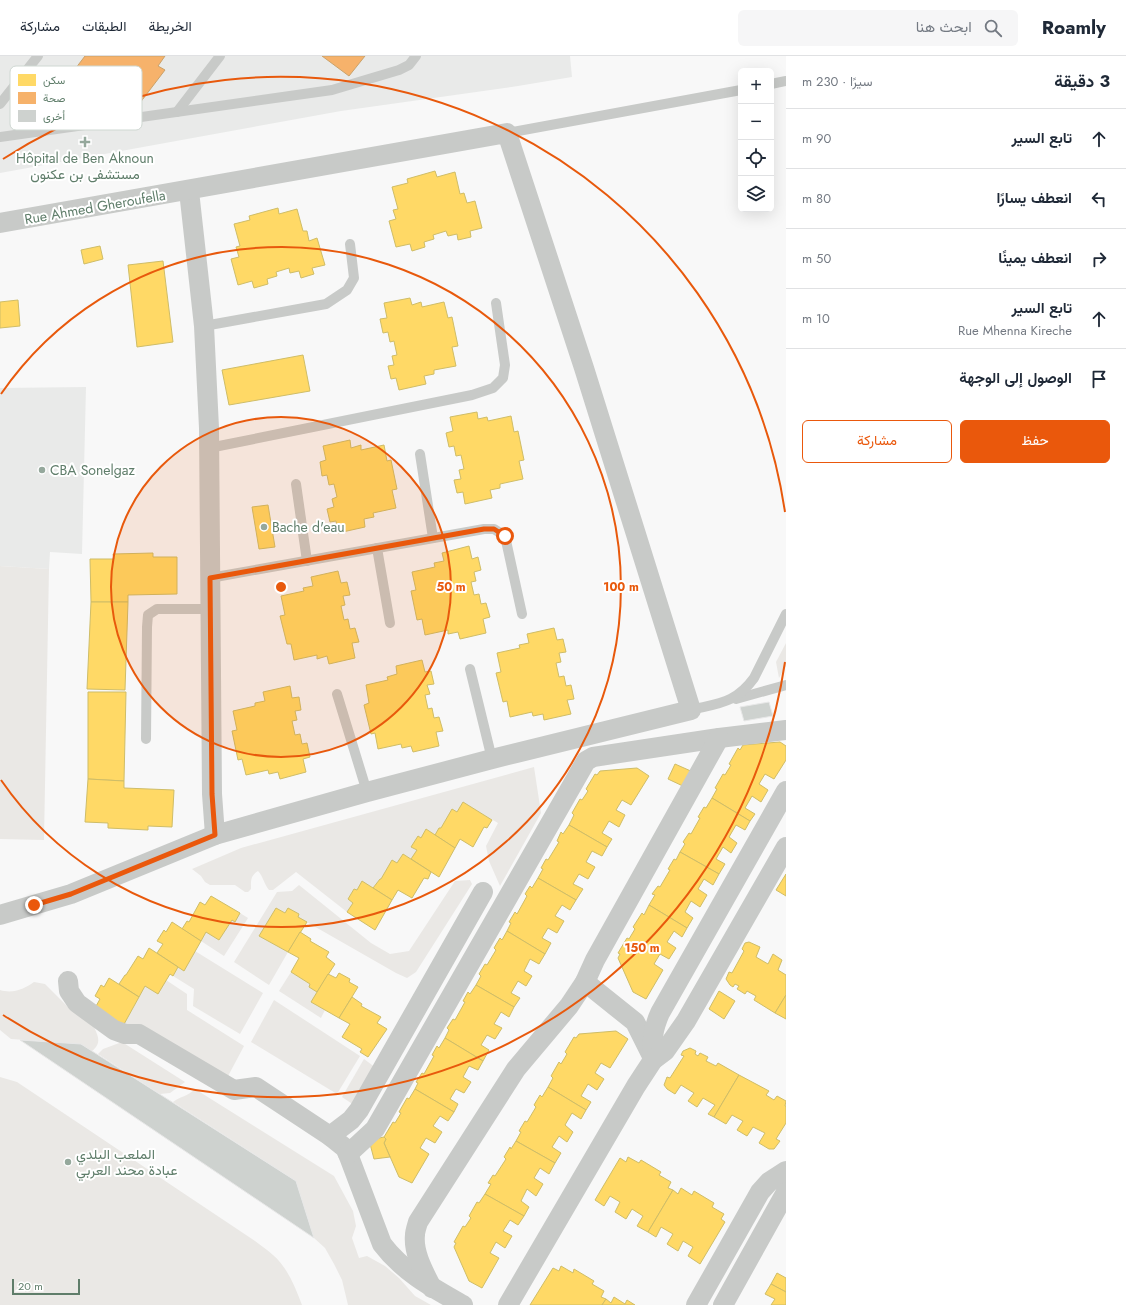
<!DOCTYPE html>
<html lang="ar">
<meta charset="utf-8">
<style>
:root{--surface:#fff;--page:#f6f6f7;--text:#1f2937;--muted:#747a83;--line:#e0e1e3;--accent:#ea580c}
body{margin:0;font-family:Jost,Vazirmatn,sans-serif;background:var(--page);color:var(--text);direction:rtl}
.controls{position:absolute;right:12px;top:12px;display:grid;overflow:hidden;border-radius:6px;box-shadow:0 4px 16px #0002}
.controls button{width:36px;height:36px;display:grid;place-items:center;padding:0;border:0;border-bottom:1px solid var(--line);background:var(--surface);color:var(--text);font:20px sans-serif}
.scale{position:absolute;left:12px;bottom:10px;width:68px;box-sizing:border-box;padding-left:4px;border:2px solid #5f7d6a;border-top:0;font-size:11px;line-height:14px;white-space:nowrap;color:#5f7d6a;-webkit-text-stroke:3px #fff;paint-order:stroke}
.stop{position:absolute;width:12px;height:12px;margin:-9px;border:3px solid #ea580c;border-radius:50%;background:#fff}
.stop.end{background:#ea580c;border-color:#fff;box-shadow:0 1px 4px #0008}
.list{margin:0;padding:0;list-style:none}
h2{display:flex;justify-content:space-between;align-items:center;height:52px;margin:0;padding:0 16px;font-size:17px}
h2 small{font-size:13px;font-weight:400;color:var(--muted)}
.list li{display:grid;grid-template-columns:26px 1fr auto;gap:12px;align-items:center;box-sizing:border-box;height:60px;padding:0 16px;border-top:1px solid var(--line)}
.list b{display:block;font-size:15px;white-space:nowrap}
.list p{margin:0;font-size:13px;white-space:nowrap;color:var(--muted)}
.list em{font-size:13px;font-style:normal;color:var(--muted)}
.actions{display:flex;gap:8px;padding:12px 16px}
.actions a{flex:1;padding:9px 0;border:1px solid var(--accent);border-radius:6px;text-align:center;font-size:14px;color:var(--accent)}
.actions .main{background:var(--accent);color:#fff}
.icon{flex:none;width:22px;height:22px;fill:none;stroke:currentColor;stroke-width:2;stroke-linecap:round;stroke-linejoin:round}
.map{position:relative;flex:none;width:786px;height:1249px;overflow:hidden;direction:ltr}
header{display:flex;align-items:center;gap:24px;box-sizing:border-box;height:56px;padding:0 20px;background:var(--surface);border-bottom:1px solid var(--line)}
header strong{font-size:19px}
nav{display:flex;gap:22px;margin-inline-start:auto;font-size:14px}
.search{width:280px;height:36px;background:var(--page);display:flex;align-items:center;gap:10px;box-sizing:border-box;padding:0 14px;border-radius:6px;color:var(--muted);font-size:15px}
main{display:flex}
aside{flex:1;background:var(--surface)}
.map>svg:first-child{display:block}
.built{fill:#e9eae9}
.green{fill:#eae8e5}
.homes{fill:#ffd966;stroke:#cfbd67}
.health{fill:#f6b26b;stroke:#c9a26b}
.building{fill:#ced2cf;stroke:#e8e8e8}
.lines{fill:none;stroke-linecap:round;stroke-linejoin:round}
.lane{stroke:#c8cac8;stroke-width:10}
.street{stroke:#c8cac8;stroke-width:20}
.route{stroke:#ea580c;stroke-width:5}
.ring{fill:none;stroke:#e8590c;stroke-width:2}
.poi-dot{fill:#95a89c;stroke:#fff;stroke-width:1.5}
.labels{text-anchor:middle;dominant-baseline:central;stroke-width:4;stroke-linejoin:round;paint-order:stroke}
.poi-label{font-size:14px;fill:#5f7d6a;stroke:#fff;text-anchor:start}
.street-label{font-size:14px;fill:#5f7d6a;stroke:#fff}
.key{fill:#fff;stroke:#cfd8d2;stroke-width:1}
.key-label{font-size:11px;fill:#5f7d6a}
.centre{fill:#e8590c;stroke:#fff;stroke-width:2}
.ring-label{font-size:12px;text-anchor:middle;font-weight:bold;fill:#e8590c;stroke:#fff;stroke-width:4;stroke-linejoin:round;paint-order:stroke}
</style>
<header>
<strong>Roamly</strong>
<div class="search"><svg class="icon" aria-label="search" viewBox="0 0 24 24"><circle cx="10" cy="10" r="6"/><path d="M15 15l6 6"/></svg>ابحث هنا</div>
<nav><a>الخريطة</a><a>الطبقات</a><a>مشاركة</a></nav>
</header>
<main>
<aside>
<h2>3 دقيقة<small>سيرًا · 230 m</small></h2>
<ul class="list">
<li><svg class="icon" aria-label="ahead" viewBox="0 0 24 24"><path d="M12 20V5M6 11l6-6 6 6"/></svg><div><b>تابع السير</b></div><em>90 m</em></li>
<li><svg class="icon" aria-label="left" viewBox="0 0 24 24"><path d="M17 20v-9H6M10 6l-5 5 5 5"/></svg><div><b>انعطف يسارًا</b></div><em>80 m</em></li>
<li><svg class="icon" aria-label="right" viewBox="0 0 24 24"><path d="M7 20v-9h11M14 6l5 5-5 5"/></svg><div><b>انعطف يمينًا</b></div><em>50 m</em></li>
<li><svg class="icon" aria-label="ahead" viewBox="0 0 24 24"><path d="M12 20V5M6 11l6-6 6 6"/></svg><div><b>تابع السير</b><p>Rue Mhenna Kireche</p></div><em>10 m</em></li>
<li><svg class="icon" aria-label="arrive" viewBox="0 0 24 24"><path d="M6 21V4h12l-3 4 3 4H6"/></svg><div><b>الوصول إلى الوجهة</b></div></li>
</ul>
<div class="actions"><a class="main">حفظ</a><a>مشاركة</a></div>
</aside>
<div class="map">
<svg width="786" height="1249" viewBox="0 0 786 1249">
<rect width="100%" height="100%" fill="#f8f8f8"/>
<!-- built -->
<g class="built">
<polygon points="0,0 570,0 572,21 518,30 341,55 0,117"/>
<polygon points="86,331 82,498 50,496 49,513 0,510 0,332"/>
</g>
<!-- green -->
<g class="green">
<polygon points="0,510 49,513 44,784 0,783"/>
<polygon points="786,587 786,610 779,622 776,606"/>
<path d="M534 711 541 757 500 830 489 805 486 790 498 767 464 747 457 756 452 753 441 772 435 779 426 773 421 782 418 780 412 791 417 794 411 803 403 798 397 807 392 804 381 823H380L373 832 357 834 354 833 348 843 353 847 347 856 296 816 273 834H269C264 828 263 820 258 815 250 820 251 825 251 833L248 836H245L235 829H210L205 826 201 820 192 813 241 792Z"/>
<polygon points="470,824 472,828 416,916 407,922 396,917 298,861 299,858 288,852 285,857 276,852 259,880 288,896 269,929 234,906 277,836 292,835 299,829 371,887 390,898 409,895 455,825"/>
<polygon points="240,857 248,862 224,900 201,885 206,876 219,884 232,864 235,865"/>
<polygon points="195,895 263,937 240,978 193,950 194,933 173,920 178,911"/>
<polygon points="291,916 310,928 309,931 317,936 325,954 321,962 279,935"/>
<polygon points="166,924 187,938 187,954 244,990 227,1022 123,970 145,930"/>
<path d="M34 926 45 928 71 954 93 968C97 979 103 986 92 995L81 988 11 983 0 974V934C13 938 24 933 34 926Z"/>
<polygon points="274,944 360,1000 337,1038 251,986"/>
<polygon points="122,986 185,1026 170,1037 160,1038 98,998 103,993"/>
<polygon points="364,1003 376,1012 354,1049 342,1041"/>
<path d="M0 1021 17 1026 255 1185C261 1190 268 1194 273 1199 288 1212 295 1231 302 1249H0Z"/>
<path d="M195 1033 334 1120 353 1155 356 1170 352 1182 359 1202 367 1200 385 1210 399 1222 415 1240 431 1249H348L342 1224 334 1208 325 1192 314 1182 296 1125 173 1046C181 1040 187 1041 195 1033Z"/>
</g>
<!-- homes -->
<g class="homes">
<polygon points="435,115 437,121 455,116 460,138 464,137 467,147 475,145 482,172 470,175 471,181 458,184 457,178 448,180 446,175 433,179 434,183 424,186 425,191 412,195 410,188 396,191 389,165 396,163 393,154 398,153 392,131 408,127 407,123"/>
<polygon points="278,152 279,158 297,153 303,175 307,175 309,185 317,182 325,209 312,212 314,218 301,222 299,215 290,217 289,212 276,216 277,220 267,223 268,228 254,232 252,225 238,229 231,203 239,201 236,191 240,190 234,168 250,164 249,160"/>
<polygon points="100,190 103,203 84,208 81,194"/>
<polygon points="163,205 173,286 137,291 128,209"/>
<polygon points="410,242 412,249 421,246 422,251 444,246 448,262 452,261 458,290 452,291 456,310 434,314 434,318 424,320 426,328 399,334 396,322 391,323 388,310 394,309 392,300 397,299 394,285 390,286 388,276 383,277 380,263 387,262 384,247"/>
<polygon points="18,244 20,270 0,272 0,246"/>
<polygon points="303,299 310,335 229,349 222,314"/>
<polygon points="477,356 478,363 487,361 488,365 511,360 514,376 518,375 524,404 519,405 523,423 500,428 500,432 490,434 492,442 465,448 463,436 457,437 454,424 461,423 459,414 464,413 461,399 456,400 454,390 449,391 446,377 453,375 450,361"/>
<polygon points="350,384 351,392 361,389 361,394 384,389 387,405 391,404 397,433 392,434 396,452 373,457 374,461 364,463 365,471 338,477 336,465 330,466 327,453 334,451 332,443 337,441 334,428 329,429 327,419 322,420 320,406 326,404 323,390"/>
<polygon points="268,449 275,491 259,493 252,451"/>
<polygon points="469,490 472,503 478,501 481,514 474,516 476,525 471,526 474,539 479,538 481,548 486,547 490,561 483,563 486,577 460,583 458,576 448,578 448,574 425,579 422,563 417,564 411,535 416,534 412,516 435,511 434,507 444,505 442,497"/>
<polygon points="153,497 153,501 177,501 177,538 128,539 128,546 91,546 90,503 114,503 113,498"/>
<polygon points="338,515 341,527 347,526 350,539 343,540 345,549 341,550 344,564 348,563 350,573 355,572 359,586 352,587 355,602 329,608 327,600 317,603 317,599 294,604 291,588 287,588 280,560 285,559 281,540 304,535 303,532 313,530 311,521"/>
<polygon points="91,546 128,546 125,634 87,633"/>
<polygon points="554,572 557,584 563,583 566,596 559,597 561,606 556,607 559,621 564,620 566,630 571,629 574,643 567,644 571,658 544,664 543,658 533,660 532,656 510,661 507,645 503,646 496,617 501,616 497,597 520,592 519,589 529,587 527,578"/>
<polygon points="422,604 425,616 431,615 434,628 427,629 430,638 425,639 428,653 432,652 434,662 439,661 443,675 436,676 439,690 413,696 411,690 402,692 401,688 378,693 375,677 371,678 364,649 369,647 366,629 388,624 387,621 397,618 396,610"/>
<polygon points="290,630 292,642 299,641 301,654 295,655 297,664 292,665 295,679 300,678 302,688 307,687 310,701 303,703 306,716 280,723 278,716 269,718 268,714 246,719 242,703 238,704 232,675 237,674 233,655 255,650 255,647 265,645 263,636"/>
<polygon points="88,636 126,636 124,725 88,723"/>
<polygon points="780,686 786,690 786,704 774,723 765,718 759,728 768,734 761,746 752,740 745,752 755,758 750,765 712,742 717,733 715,732 723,718 725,719 731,709 729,708 738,692 740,694 743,689"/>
<polygon points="675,708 693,716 685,731 668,723"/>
<polygon points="637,712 649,720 631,749 622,744 616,754 625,759 619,771 609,765 602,777 612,783 607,791 569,769 574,759 572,757 580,743 582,744 588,735 586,733 595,718 597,719 600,715"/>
<polygon points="88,723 124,725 124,732 174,734 172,771 148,770 148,774 108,772 108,767 85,766"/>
<polygon points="712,742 750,765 745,774 736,769 729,781 737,787 731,797 723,791 716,803 725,808 719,818 680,796 685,788 683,786 689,777 691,778 700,762 698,761 704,751 706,752"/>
<polygon points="463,746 492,764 487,772 484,771 473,791 460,783 455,792 435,779 439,772 441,772 452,753 457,756"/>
<polygon points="569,769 607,791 602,800 592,795 586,806 595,811 588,823 579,818 573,828 583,833 576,844 538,822 543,813 541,812 546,803 548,804 559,786 557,785 561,776 563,778"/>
<polygon points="426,773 455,792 439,821 411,803 417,794 411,791 418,780 421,782"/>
<polygon points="680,796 719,818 713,829 704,823 698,833 707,839 700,851 691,845 685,856 693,862 687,872 649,849 655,839 652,838 658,830 660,831 670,814 668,813 674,803 676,804"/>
<polygon points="403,798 431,816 428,823 424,822 412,842 398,834 392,844 373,832 380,823 381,823 392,804 397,807"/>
<polygon points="786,818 786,840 776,834"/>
<polygon points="538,822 576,844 570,854 562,849 555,860 564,865 557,877 548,872 542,882 551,887 545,898 507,875 511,867 509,866 515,856 517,858 527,840 525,838 530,830 532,832"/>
<polygon points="362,825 392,844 375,874 347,856 353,847 348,843 354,833 357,834"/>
<polygon points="211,840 240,857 235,866 232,864 219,884 206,876 201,885 182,873 187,865 189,866 200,846 205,849"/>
<polygon points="649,849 687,872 682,881 674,875 667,886 676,892 669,903 660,898 654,908 663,914 646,943 633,936 618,902 620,898 618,897 627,882 629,883 635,873 633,871 642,857 644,859"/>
<polygon points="276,852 285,857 288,852 299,858 298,861 307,866 288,896 259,880"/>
<polygon points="172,866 201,885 184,915 157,897 163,888 157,885 164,874 166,876"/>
<polygon points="507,875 545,898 539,908 530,903 524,915 532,920 526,930 518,925 511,937 520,942 514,951 476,929 481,920 479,918 485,908 487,909 496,894 494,892 500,882 502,884"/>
<polygon points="300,876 311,883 310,885 329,896 326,901 335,908 317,936 309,931 310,928 291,916 299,902 288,896"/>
<polygon points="749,886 760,891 756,901 768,908 773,898 782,904 778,914 786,919 786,939 775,957 754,944 756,940 747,935 745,938 737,933 739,930 735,928 733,931 730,929 726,923 729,916 732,917 744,895 742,893 745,887"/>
<polygon points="149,892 178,911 173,920 170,918 158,938 145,930 139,941 119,928 125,919 126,919 138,900 143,903"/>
<polygon points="339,917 350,923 349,926 358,931 339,962 311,946 328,918 336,922"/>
<polygon points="109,922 139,941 123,970 95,952 100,943 95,940 101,929 104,931"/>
<polygon points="476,929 514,951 509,961 501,956 494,968 502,972 495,983 487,979 481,989 489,994 483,1005 445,982 449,974 447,972 453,963 455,964 465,946 463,945 468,936 470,938"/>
<polygon points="719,935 735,945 724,963 709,953"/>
<polygon points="786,939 786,963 775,957"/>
<polygon points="352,941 362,948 361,950 381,961 377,967 387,973 368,1001 360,996 362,993 342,981 350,968 339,962"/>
<polygon points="616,975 628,983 610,1012 601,1007 595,1017 604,1023 597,1034 588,1028 581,1040 591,1046 586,1054 548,1031 553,1022 551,1020 559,1006 561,1008 567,998 565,996 574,981 576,982 579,978"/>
<polygon points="445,982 483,1005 478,1014 469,1010 463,1021 471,1026 464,1037 456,1033 450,1043 458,1048 454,1056 415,1033 418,1027 416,1026 422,1017 424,1018 434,1000 432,999 437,990 439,992"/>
<polygon points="690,992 696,995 695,998 698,1000 700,997 708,1001 706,1005 716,1010 718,1007 739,1019 714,1061 708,1058 715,1049 703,1042 697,1051 688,1045 694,1037 681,1029 675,1038 667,1033 664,1029 667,1021 670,1022 684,1000 681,999 683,995"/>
<polygon points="739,1019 769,1035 766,1039 774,1044 777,1040 786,1045 785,1050 786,1050 786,1067 776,1083 780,1085 774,1093 769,1093 759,1087 765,1077 753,1071 747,1080 737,1074 743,1065 732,1059 726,1068 714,1061"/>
<polygon points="548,1031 586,1054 581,1063 572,1057 565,1069 573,1076 567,1086 559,1080 552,1091 561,1097 555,1107 516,1085 521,1076 519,1075 525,1065 527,1066 536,1051 534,1049 540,1039 542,1041"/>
<polygon points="415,1033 454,1056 448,1065 440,1060 433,1070 442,1076 435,1087 426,1082 420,1092 429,1098 412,1127 399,1121 384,1087 386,1083 384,1081 393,1066 395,1067 401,1057 399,1056 407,1042 409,1043"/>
<polygon points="384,1081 386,1083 384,1087 390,1101 374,1103 369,1084"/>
<polygon points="516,1085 555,1107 549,1118 540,1112 534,1122 543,1128 536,1140 527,1133 521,1145 529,1151 524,1160 485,1138 491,1128 488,1127 493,1119 495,1120 506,1103 504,1101 510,1091 511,1093"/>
<polygon points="628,1101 639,1107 641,1104 661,1116 659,1119 671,1126 668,1132 673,1134 648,1176 637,1170 643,1160 632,1153 626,1163 615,1156 620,1146 610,1140 604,1150 595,1144 620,1102 626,1106"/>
<polygon points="681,1132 692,1139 694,1135 714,1147 712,1151 724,1158 721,1163 725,1166 700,1208 688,1200 693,1191 683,1185 678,1195 667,1188 673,1178 661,1171 656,1181 648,1176 673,1134 678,1138"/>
<polygon points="485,1138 524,1160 518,1169 510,1164 503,1175 512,1180 505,1192 496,1186 490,1197 499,1202 482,1232 469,1225 454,1191 456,1187 454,1186 463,1170 465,1171 471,1162 469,1160 477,1146 479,1147"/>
<polygon points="561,1210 573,1217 574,1213 594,1225 592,1228 604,1235 601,1241 606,1243 602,1249 530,1249 553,1212 559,1215"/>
<polygon points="777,1217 786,1222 786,1236 771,1228"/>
<polygon points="771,1228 786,1236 786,1249 771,1249 775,1243 765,1238"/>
<polygon points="614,1241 625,1248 627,1244 635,1249 602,1249 606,1243 611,1247"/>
</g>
<!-- health -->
<g class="health">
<polygon points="85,0 165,0 158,10 165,14 133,56 108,41 100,49 66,25"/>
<polygon points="322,0 365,0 349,20"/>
</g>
<!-- building -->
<g class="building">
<polygon points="769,646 773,660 744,665 740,651"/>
<polygon points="20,984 81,988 296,1125 314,1182"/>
</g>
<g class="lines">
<!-- lane -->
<g class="lane">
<polyline points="771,28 786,25"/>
<polyline points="0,48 38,0"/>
<polyline points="177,56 220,0"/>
<polyline points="507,77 741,34"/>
<polyline points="0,81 332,34 399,14 409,9 416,0"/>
<polyline points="204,270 326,248 347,234 354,222 350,188"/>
<polyline points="209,392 472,339 493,332 503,322 505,309 496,247"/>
<polyline points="420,398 433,482"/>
<polyline points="296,428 307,505"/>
<polyline points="377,492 390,567"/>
<polyline points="210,522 484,473 494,473 505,480 522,558"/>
<polyline points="470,613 492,703"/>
<polyline points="337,638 367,736"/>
<polyline points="736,643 786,629"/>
<path d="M691 654C719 647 736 647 754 622L786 558"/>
<polyline points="146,683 147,571 148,559 157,553 211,553"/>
</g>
<!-- street -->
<g class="street">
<polyline points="189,135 204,270 209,372 212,738 215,779"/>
<polyline points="0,167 507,77 584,312 691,654 492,703 367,736 215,779 71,838 0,859"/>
<path d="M68 925 69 935 77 947 114 974 125 978H139L234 1034 256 1031 330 1080 345 1092 348 1098 382 1188C403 1216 433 1232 463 1249"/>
<polyline points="585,926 635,966 651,998"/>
<path d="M653 1004C652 985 652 975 660 957L786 735"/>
<polyline points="330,1080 351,1064 359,1054 483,836"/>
<polyline points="348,1098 375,1073 586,705 593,701 719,682 786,674"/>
<path d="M432 1232C424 1216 413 1197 415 1179 415 1175 417 1170 418 1166L516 1013 569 950 585 926 595 904 719 682"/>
<polyline points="508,1249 636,1030 653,1004 665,995 686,965 786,791"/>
<polyline points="696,1249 760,1136 769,1126 786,1115"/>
<polyline points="723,1249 786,1136"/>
</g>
</g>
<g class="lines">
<!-- route -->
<polyline class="route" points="34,849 71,838 215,779 212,738 210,522 484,473 494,473 505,480"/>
</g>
<!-- distance rings -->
<circle cx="281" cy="531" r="170" fill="#e8590c" fill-opacity=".12"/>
<g class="ring">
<circle cx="281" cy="531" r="170"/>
<path d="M1 338A340 340 0 1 1 1 724"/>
<path d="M785 606A510 510 0 0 1 3 959M3 103A510 510 0 0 1 785 456"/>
</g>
<!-- markers -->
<g class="poi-dot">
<path d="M83 80h4v4h4v4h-4v4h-4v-4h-4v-4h4z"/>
<circle cx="42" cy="414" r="4"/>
<circle cx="264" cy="471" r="4"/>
<circle cx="68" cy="1106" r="4"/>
</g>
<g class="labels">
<!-- poi labels -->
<g class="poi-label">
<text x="85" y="102" text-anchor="middle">Hôpital de Ben Aknoun<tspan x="85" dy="16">مستشفى بن عكنون</tspan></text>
<text x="50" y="414">CBA Sonelgaz</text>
<text x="272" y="471">Bache d'eau</text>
<text x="76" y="1098">الملعب البلدي<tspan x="76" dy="16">عبادة محند العربي</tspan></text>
</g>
<!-- street labels -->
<g class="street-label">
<text transform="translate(95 151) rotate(-10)">Rue Ahmed Gheroufella</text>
</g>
</g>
<!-- legend -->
<rect x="10" y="10" width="132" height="64" rx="6" class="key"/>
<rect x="18" y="18" width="18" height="12" fill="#ffd966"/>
<rect x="18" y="36" width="18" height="12" fill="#f6b26b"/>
<rect x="18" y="54" width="18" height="12" fill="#ced2cf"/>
<g class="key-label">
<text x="43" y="28">سكن</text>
<text x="43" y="46">صحة</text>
<text x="43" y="64">أخرى</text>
</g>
<circle cx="281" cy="531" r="6" class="centre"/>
<g class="ring-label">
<text x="451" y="535">50 m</text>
<text x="621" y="535">100 m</text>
<text x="642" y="896">150 m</text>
</g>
</svg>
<div class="controls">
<button>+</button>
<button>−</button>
<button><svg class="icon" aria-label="locate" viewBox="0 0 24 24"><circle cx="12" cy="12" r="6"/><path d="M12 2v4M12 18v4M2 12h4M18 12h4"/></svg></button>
<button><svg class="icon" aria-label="layers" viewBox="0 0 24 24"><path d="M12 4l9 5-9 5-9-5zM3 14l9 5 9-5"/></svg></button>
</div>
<div class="scale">20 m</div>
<div class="stop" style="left:505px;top:480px"></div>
<div class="stop end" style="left:34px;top:849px"></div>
</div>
</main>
